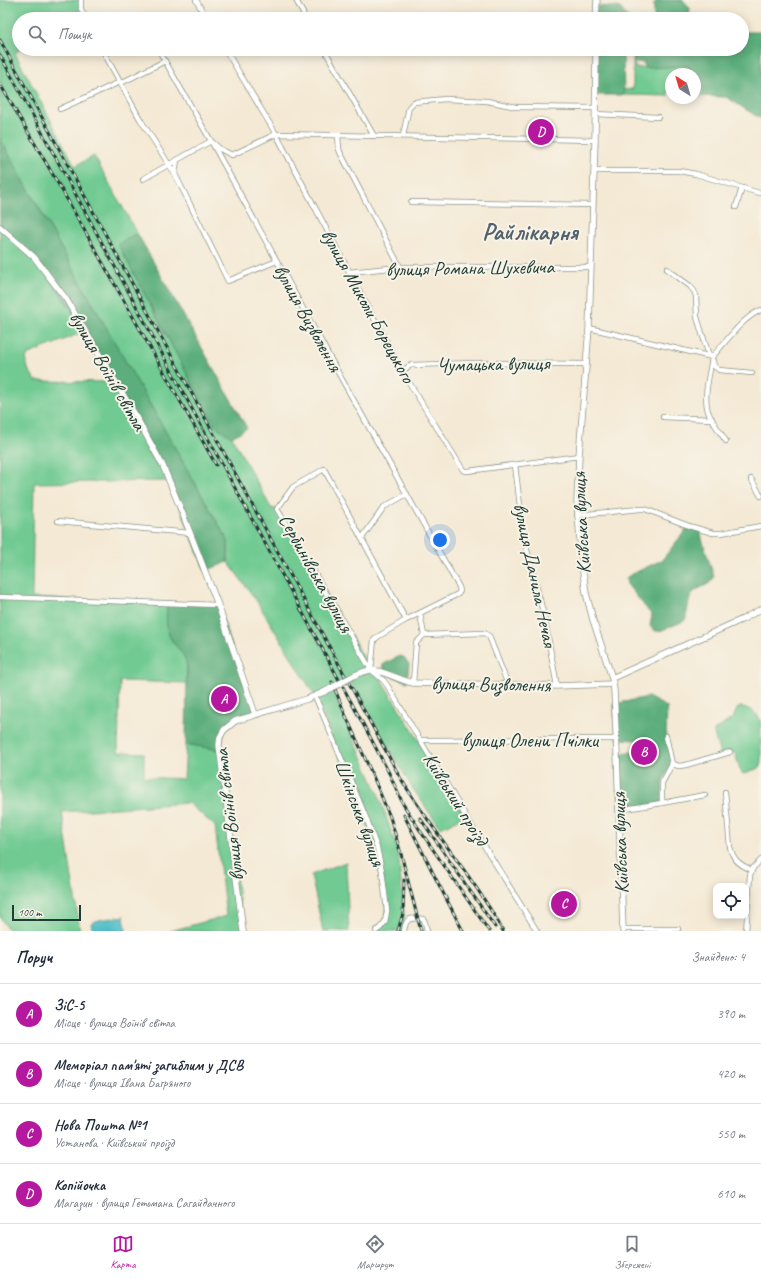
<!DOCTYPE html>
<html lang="uk">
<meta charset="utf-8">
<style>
:root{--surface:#fff;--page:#f6f6f7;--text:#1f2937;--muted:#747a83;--line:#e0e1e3;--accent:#b5179e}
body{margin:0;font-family:Caveat,sans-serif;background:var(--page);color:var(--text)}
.controls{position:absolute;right:12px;bottom:12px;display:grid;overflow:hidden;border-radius:8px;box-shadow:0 2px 10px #0003}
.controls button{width:36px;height:36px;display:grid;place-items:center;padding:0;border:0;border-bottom:1px solid var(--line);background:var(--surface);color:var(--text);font:20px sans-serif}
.compass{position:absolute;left:665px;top:68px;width:36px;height:36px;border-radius:50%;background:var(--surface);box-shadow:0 2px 10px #0003;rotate:323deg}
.scale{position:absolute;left:12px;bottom:10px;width:69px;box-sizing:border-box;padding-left:4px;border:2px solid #1f3d34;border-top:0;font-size:11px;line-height:14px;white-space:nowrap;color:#1f3d34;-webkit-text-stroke:3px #f7f3e8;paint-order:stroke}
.you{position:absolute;left:440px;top:540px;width:14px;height:14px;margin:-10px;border:3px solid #fff;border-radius:50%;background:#1a73e8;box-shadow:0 0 0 6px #1a73e833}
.badge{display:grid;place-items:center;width:26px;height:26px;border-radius:50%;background:var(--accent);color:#fff;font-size:13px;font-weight:700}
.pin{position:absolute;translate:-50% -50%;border:2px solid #fff;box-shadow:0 1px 4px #0006}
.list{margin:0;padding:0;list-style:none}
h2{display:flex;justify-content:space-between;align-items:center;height:52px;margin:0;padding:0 16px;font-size:17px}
h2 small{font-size:13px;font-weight:400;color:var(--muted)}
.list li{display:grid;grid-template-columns:26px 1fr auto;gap:12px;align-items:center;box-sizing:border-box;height:60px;padding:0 16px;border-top:1px solid var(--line)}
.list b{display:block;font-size:15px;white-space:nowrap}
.list p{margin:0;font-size:13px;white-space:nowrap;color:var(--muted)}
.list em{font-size:13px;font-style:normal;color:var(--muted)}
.icon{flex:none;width:22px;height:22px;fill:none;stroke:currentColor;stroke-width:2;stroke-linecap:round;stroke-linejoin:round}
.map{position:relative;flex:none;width:761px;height:931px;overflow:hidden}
.search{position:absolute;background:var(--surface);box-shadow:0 2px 10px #0003;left:12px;right:12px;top:12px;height:44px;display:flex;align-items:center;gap:10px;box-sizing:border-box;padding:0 14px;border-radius:22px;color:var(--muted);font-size:15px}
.sheet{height:292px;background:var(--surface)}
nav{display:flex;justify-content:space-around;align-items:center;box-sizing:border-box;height:56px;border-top:1px solid var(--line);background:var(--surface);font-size:11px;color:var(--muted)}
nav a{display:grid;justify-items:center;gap:2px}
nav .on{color:var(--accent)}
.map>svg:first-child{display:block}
.green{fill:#70ca91;stroke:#488462}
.forest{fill:#5cae7b;stroke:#3e7658}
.water{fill:#52bfc9;stroke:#387e7e}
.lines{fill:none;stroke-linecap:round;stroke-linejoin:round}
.minor-casing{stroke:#8a9384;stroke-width:6}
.tertiary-casing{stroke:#8a9384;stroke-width:7}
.minor{stroke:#fff;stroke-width:4.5}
.tertiary{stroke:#fff;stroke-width:5.5}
.rail-casing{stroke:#1f3d34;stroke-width:3}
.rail{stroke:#f7f3e8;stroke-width:1.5;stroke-dasharray:4.5;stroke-linecap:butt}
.tertiary-bridge-casing{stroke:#8a9384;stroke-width:7;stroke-linecap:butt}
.tertiary-bridge{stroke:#fff;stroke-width:5.5}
.labels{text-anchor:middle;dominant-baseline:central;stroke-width:4;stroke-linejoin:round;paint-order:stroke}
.street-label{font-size:20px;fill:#1f3d34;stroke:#f7f3e8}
.district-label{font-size:24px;font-weight:bold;fill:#54626c;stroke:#f7f3e8}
</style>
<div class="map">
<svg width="761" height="931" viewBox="0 0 761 931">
<rect width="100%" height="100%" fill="#f7f3e8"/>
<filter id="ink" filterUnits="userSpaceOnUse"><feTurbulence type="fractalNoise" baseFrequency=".025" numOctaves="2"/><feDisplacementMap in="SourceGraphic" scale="8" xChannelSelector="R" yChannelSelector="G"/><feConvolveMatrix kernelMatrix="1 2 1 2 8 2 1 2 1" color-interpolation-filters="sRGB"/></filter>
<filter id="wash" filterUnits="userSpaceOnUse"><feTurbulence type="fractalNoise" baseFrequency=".012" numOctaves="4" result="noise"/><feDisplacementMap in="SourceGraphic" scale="16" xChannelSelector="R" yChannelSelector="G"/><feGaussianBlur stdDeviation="0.9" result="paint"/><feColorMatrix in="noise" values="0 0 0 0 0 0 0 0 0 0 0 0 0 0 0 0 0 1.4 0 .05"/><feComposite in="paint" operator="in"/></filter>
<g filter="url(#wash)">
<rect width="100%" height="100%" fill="#f4e9d4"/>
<!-- green -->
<g class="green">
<polygon points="0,0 81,0 84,15 77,19 19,19 19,49 21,49 15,53 75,166 94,156 137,233 118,244 214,425 232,437 271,508 277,509 371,670 379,676 465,815 445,826 440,828 411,786 351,683 333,692 378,793 398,851 405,924 404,931 376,931 383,925 387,911 377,848 315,696 256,600 228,562 228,541 74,271 0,138"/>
<polygon points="633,55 634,55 635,68 689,66 689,74 671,74 671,91 668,91 668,96 624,95 623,90 633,89"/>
<polygon points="0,227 34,257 86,331 29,354 26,358 28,369 36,381 116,382 170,481 34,483 32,598 167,603 167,629 172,641 184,654 186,659 187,683 120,681 118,752 144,753 144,777 184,779 186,744 220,750 243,931 170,931 226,916 215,826 188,803 62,812 80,931 9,931 0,917"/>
<path d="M740 707C748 707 757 712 760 720 761 726 761 758 761 767L744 774 741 772 735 753 730 752 720 755 714 733V731L733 718 737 709Z"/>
<polygon points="346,862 349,931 323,931 311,875"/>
</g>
<!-- forest -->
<g class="forest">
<polygon points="657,0 683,0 690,8 689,19 654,19 654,4"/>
<polygon points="597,6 615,7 620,8 629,19 596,19"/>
<polygon points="742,32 761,32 761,119 726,97 695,96 695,74 689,74 689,66 644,68 644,62 635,62 634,55 623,56 624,95 595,95 596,49 742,49"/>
<polygon points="0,138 74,271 228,541 228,562 205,571 170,481 83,326 42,266 0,227"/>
<polygon points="137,233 247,428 232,437 214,425 118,244"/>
<path d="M689 526 701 530 702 539 714 577C711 586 699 586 693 593 689 597 687 613 686 618L684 621 660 631C656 632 653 630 650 626L652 615 650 613 627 584 626 578 632 574 662 560Z"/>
<path d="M167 603 218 605 255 714 240 719 224 730 220 750 186 744 187 665C184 651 174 647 169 635 165 626 167 613 167 603Z"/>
<polygon points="399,656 404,657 409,664 407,682 385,673 382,666 384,664"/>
<polygon points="648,697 667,707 666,736 672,764 663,781 662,803 619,810 617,753 633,752 642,765 653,766 654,741 617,739 614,704"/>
</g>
<!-- water -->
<polygon class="water" points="124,916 126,931 93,931 91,923 99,920"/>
</g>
<g filter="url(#ink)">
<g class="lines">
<defs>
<g id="minor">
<polyline points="81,0 81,9 86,19"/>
<polyline points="196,0 207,19"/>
<polyline points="296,0 306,19"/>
<polyline points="102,49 140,119 175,174 177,160 211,141"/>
<polyline points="158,49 211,141 220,149 232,155 276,134 595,140"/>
<polyline points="225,49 276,134 402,371 463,470 465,471 468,471 579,456"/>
<polyline points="324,49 374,136"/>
<polyline points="121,83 165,61"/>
<polyline points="60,109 120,82"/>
<polyline points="595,114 658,117"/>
<polyline points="338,135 339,149 340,152 400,267"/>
<polyline points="403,136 409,107 414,102 446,99 487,101 516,107 595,108"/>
<polyline points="211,141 340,376 459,587 460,591 458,594 406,620 379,636 374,640 371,670"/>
<polyline points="594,171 679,171 696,174 759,193"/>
<polyline points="175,174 228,281 277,261"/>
<polyline points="143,179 177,160"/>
<polyline points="411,202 593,205"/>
<polyline points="736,207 742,188"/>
<polyline points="667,269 690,286 694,291 696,296 697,317 709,356"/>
<polyline points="349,272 400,267 591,267"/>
<polyline points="589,328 712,357"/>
<path d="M712 357C710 374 702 397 709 414 713 423 720 432 726 441"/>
<path d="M712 357C726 342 742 318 761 310"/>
<polyline points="713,361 714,366 719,370 752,373"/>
<polyline points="402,371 411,365 476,363 586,364"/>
<polyline points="663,417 712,419"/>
<polyline points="515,465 524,538 544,616 557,686"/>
<polyline points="751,479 761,496"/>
<polyline points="577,515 640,509 645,509 689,526 713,533 721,533 761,526"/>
<polyline points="58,521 190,533"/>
<polyline points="362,538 384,507 407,494"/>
<polyline points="0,597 218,605"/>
<polyline points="420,614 424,635"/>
<polyline points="406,620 324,469 293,487 277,509 371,670 383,680 387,685 465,815 537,931"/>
<polyline points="413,683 416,643 424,635 484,633 489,636 508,685"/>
<polyline points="315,696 365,815 377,848 382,871 387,911 385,922 380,928 376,931"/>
<polyline points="666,736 672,764"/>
<polyline points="420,740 617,739"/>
<path d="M725 792 730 847C733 860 740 865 752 870"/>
<polyline points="662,803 705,795"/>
<polyline points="619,810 662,803 662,783 672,764 679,766 686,765 730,752"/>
<polyline points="623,929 678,929"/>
<path d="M404 931C406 917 410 918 423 919L425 922 427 931"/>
<polyline points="746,931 750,875 753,868 761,860"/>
</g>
<g id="tertiary">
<polyline points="596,19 597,0"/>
<polyline points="596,49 595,140 589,328 579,456 577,501 582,565 586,593 593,620 612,678 614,690 617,753 623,931"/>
<polyline points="0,227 34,257 66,299 134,413 163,466 182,512 218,605 255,714"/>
<path d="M355 675C360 673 365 671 370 670 381 669 401 681 413 683L557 686 613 684"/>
<polyline points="612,678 743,619 761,609"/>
<polyline points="243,931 219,745 220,737 224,730 235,721 307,699 324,692"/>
</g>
</defs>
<!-- minor casing -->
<use href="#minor" class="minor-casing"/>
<!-- tertiary casing -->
<use href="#tertiary" class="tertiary-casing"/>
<!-- minor -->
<use href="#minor" class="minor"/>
<!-- tertiary -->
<use href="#tertiary" class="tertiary"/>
<defs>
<g id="rail">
<path d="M0 40 400 777C431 830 473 876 503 931"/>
<polyline points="0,55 369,735 389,773 403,804 423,835 489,931"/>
<polyline points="0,84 63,192 216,465"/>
<polyline points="332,682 345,714 373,776 390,817 401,854 421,931"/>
<polyline points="404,815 437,881 463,931"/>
<polyline points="420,818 495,927"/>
<polyline points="398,931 403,913 404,880"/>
</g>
</defs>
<!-- rail casing -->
<use href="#rail" class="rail-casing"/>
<!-- rail -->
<use href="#rail" class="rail"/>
<defs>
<polyline id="tertiary-bridge" points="324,692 355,675"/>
</defs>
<!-- tertiary-bridge casing -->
<use href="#tertiary-bridge" class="tertiary-bridge-casing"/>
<!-- tertiary-bridge -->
<use href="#tertiary-bridge" class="tertiary-bridge"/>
</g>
</g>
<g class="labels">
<!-- street labels -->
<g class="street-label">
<text transform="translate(470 268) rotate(-1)">вулиця Романа Шухевича</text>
<text transform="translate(368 306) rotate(61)">вулиця Миколи Борецького</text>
<text transform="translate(308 318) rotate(61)">вулиця Визволення</text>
<text transform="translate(493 364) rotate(-1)">Чумацька вулиця</text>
<text transform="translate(108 371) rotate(60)">вулиця Воїнів світла</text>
<text transform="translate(581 523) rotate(-93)">Київська вулиця</text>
<text transform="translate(316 573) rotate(61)">Сербинівська вулиця</text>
<text transform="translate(535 575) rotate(78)">вулиця Данила Нечая</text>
<text transform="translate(491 684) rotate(1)">вулиця Визволення</text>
<text x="530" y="740">вулиця Олени Пчілки</text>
<text transform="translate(456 799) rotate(58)">Київський проїзд</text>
<text transform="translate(360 813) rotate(70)">Шкінська вулиця</text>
<text transform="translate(229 815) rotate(-97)">вулиця Воїнів світла</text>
<text transform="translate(620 843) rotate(-92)">Київська вулиця</text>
</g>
<!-- district labels -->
<g class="district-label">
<text x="530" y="232">Райлікарня</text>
</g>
</g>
</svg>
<div class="controls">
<button><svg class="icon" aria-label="locate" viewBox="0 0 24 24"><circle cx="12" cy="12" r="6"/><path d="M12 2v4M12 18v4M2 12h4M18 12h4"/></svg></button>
</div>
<svg class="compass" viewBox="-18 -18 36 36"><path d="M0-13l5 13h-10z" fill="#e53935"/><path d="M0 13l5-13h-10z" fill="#747a83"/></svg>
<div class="scale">100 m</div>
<div class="you"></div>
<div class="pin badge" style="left:224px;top:699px">A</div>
<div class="pin badge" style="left:644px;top:752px">B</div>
<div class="pin badge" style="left:564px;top:904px">C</div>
<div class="pin badge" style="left:541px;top:132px">D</div>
<div class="search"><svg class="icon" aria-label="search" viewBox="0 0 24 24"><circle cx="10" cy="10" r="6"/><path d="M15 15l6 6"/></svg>Пошук</div>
</div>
<section class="sheet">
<h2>Поруч<small>Знайдено: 4</small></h2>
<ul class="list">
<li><span class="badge">A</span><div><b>ЗіС-5</b><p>Місце · вулиця Воїнів світла</p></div><em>390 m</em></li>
<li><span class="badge">B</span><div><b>Меморіал пам'яті загиблим у ДСВ</b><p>Місце · вулиця Івана Багряного</p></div><em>420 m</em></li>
<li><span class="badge">C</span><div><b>Нова Пошта №1</b><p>Установа · Київський проїзд</p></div><em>550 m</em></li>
<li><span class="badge">D</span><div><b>Копійочка</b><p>Магазин · вулиця Гетьмана Сагайдачного</p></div><em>610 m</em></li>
</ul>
</section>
<nav>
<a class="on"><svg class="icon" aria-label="map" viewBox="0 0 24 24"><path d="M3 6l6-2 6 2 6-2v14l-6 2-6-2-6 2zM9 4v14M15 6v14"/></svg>Карта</a>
<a><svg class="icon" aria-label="directions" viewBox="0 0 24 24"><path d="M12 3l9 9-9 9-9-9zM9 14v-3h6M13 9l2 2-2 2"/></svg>Маршрут</a>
<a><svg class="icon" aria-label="saved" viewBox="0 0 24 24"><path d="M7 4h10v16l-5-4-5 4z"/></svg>Збережені</a>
</nav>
